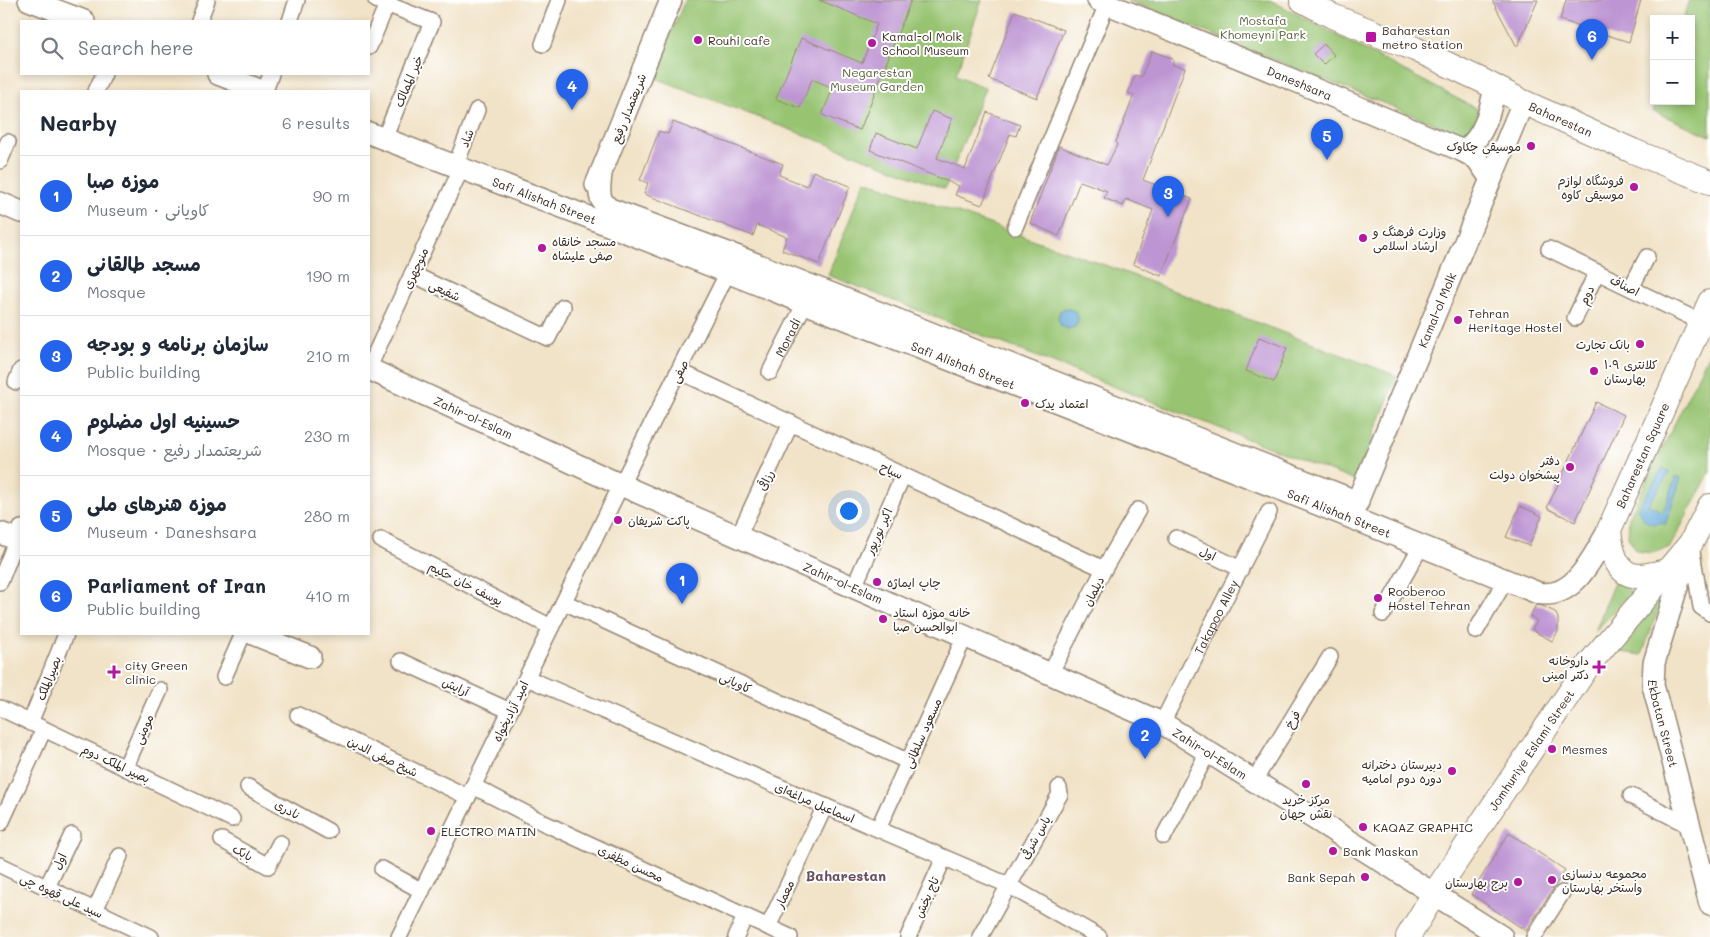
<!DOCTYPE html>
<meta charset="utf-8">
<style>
:root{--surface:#fff;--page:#f2f2f3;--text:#1f2937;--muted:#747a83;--line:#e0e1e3;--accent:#2563eb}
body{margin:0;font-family:Mali,"Playpen Sans Arabic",sans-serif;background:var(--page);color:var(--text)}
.controls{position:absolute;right:15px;top:15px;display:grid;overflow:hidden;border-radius:0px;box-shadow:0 2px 8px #0003}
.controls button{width:45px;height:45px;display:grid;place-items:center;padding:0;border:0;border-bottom:1px solid var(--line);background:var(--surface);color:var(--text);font:25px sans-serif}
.you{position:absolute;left:848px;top:510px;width:18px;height:18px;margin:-12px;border:4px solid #fff;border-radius:50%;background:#1a73e8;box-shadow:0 0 0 8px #1a73e833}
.badge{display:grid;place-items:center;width:32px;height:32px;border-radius:50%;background:var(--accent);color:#fff;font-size:16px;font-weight:700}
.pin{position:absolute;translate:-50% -41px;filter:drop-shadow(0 1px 2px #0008)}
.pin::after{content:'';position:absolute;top:26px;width:18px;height:15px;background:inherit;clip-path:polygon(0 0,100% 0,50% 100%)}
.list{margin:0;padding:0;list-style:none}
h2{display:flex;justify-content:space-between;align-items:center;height:65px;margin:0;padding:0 20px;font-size:21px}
h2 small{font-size:16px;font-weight:400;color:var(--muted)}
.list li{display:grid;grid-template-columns:32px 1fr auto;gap:15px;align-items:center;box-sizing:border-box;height:80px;padding:0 20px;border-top:1px solid var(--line)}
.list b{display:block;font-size:19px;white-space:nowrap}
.list p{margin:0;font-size:16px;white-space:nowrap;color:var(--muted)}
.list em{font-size:16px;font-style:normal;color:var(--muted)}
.icon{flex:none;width:28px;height:28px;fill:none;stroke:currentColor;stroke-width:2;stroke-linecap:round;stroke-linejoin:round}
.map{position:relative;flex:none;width:1710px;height:937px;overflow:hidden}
.search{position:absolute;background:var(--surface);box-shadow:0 2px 8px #0003;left:20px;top:20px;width:350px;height:55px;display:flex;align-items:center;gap:12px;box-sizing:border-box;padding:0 18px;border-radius:0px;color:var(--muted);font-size:19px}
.panel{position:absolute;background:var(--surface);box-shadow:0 2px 8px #0003;left:20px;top:90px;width:350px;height:545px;border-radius:0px}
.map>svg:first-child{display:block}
.green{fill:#98c472;stroke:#6a7748}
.water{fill:#63aad9;stroke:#4f6a7c}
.building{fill:#bd95d3}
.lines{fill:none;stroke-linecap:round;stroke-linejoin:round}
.street-casing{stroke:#968673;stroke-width:18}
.secondary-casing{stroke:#968673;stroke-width:24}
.primary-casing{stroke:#968673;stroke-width:26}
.street{stroke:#fff;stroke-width:15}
.secondary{stroke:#fff;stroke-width:21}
.primary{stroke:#fff;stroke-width:24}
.poi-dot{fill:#b5179e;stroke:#fff;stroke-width:2}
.labels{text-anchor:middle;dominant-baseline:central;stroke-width:4;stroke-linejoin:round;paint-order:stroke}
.park-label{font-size:12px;fill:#5c603b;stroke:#fff}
.poi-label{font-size:12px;fill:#3b2a1e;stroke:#fff;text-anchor:start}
.street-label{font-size:12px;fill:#3b2a1e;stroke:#fff}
.neighbourhood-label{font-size:14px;font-weight:bold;fill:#684f5d;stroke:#fff}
</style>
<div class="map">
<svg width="1710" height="937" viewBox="0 0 1710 937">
<rect width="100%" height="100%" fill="#fff"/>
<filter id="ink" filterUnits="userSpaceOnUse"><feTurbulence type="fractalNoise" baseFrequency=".02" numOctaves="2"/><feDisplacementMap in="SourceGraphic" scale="10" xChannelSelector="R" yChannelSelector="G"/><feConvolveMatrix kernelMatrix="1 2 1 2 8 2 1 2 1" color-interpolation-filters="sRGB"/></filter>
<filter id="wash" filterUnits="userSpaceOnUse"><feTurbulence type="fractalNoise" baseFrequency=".0096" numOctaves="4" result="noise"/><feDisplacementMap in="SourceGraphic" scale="20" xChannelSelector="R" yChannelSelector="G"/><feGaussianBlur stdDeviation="1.12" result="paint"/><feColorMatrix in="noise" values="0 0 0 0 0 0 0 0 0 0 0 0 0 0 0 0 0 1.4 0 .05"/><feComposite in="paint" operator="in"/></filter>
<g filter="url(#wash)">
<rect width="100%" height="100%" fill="#f1e3c8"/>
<!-- green -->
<g class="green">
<polygon points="685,0 982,0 956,75 985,88 945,189 653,77"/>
<polygon points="1126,0 1270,0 1479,110 1478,118 1468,133 1460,134"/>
<polygon points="1689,0 1710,0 1710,136 1653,111 1656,101 1691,101 1691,19 1683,19"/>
<polygon points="865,180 1116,269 1397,376 1355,481 828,275"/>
<polygon points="1710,351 1710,472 1670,547 1652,553 1637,551 1628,537 1629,517"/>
<polygon points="1615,579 1631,592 1595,632"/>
<polygon points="1666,588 1642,655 1607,650"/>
</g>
<!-- water -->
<g class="water">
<polygon points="1065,308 1075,311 1079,320 1075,327 1068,329 1061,326 1058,318 1060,311"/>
<path d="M1663 468 1670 472 1648 505 1656 508 1662 514 1677 476 1681 478 1665 525 1662 522C1650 527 1643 522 1639 510L1637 509Z"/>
</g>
<g id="blocks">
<!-- building -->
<g class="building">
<polygon points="819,0 911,0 860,130 822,115 833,88 812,79 800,108 776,99 801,38 862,63 877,24"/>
<polygon points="1492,0 1538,0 1517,47"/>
<polygon points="1566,0 1641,0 1629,42 1560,20"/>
<polygon points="1015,11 1064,30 1037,98 989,79"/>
<polygon points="1324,44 1334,55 1324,65 1313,54"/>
<polygon points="1152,51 1173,59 1173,65 1185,68 1143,180 1192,199 1161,276 1133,264 1153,210 1126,199 1123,206 1104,198 1107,191 1080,181 1059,236 1030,223 1059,146 1107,165 1117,145 1116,142 1134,95 1128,93 1135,75 1141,77"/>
<polygon points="932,111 952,119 937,158 965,169 987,112 1020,125 1016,136 1010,134 982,205 955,195 959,186 870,150 876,133 917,149"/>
<polygon points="673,122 783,164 779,175 807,186 813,171 850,186 819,264 782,250 787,237 757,225 753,236 644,194 648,183 640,180 659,131 668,134"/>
<polygon points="1259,337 1287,348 1274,382 1246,371"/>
<polygon points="1596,402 1624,415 1575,522 1547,508"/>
<polygon points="1520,506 1542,516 1529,546 1506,537"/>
<polygon points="1536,605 1542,606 1555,612 1558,618 1558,632 1552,641 1532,630 1537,621 1530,616"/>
<polygon points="1509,833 1565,870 1526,931 1471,894"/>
</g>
</g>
</g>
<g filter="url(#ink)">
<use href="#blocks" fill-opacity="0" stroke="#968673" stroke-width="1"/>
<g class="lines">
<defs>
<g id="street">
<polyline points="376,0 432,22 384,139"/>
<polyline points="199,21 207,0"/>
<polyline points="290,21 297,0"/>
<polyline points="543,44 559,0"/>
<polyline points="369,47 387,4"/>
<polyline points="96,91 104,74"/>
<polyline points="265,91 271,74"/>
<polyline points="0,161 8,142"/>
<polyline points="455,167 477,110"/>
<polyline points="1015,227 1107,4"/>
<polyline points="1549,249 1701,322"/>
<polyline points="412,274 548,338 563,307"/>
<polyline points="1631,288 1647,257"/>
<polyline points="1575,318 1597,272"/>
<polyline points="369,367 461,169"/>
<polyline points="679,371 1104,569"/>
<path id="s1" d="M770 372 805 303"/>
<polyline points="16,382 21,370"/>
<polyline points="738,537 791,423"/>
<polyline points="1176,538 1241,569"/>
<polyline points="381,540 551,627"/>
<polyline points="1691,546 1701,607 1710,613"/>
<polyline points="0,582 21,528"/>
<polyline points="854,587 903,475"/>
<polyline points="564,602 909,762"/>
<polyline points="1383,614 1421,546"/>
<polyline points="1476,631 1505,581"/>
<polyline points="401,661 510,711"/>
<polyline points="1050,674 1104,569 1138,510"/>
<polyline points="224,677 243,634"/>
<polyline points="527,678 1008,885 1099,937"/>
<polyline points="0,708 232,819"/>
<polyline points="298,715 468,797"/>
<polyline points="30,723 66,634"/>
<path id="s2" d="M1162 723 1269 512"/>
<polyline points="125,768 160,690"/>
<polyline points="1254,781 1330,657"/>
<polyline points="473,786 544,823 790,937"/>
<polyline points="248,787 328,831"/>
<polyline points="1631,796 1690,826"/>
<polyline points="1,823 44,729"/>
<polyline points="878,829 965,636"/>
<polyline points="1164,836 1208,752"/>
<polyline points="222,840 268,866 280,843"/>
<polyline points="0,865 151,937"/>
<polyline points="382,869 422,891"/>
<polyline points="47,887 72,835"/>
<polyline points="95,910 120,856"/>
<polyline points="768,927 825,806"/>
<polyline points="399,937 621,485 732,264"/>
<polyline points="736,937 745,916"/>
<polyline points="908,937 944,858"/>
<polyline points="980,937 1060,794 1059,788"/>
<polyline points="1534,937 1562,893"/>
</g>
<g id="secondary">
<polyline points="29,0 84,21"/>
<path id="s3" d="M1098 0 1286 77 1463 151 1477 159 1491 179"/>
<polyline points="218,74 262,91"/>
<path id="s4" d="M369 133 583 215 805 303 1280 489 1538 593C1575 601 1593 555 1609 530"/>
<path d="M1463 151C1484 139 1491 109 1495 86"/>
<path d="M601 173C600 188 596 200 610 209L736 256 1358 502"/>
<polyline points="596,185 671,0"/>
<polyline points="0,203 21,212"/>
<path id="s5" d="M369 369 621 485 1162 723 1434 894"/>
<path id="s6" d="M1352 514 1523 102"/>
<polyline points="0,533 21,541"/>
<path id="s7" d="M1690 544 1654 663 1653 685 1710 904"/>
<polyline points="253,634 310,657"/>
<polyline points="1438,888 1440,896 1445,901 1502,937"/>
</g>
<g id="primary">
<path id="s8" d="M1302 0 1332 16 1415 49 1483 81 1523 102 1633 151 1710 182"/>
<path id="s9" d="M1666 571C1658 573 1647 576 1638 576 1615 575 1611 548 1609 530L1710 302"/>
<path id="s10" d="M1408 937 1434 894 1589 664 1691 543 1710 506"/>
</g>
</defs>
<!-- street casing -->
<use href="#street" class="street-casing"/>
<!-- secondary casing -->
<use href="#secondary" class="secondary-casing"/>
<!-- primary casing -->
<use href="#primary" class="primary-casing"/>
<!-- street -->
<use href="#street" class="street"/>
<!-- secondary -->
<use href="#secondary" class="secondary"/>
<!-- primary -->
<use href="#primary" class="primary"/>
</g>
</g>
<!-- markers -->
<g class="poi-dot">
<rect x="1365" y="31" width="12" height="12" rx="2.5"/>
<circle cx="698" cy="40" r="5"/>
<circle cx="872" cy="43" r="5"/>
<circle cx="1531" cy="146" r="5"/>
<circle cx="1634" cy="187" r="5"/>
<circle cx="1363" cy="238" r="5"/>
<circle cx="542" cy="248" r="5"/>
<circle cx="1458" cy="320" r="5"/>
<circle cx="1640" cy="344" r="5"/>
<circle cx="1594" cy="371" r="5"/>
<circle cx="1025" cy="403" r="5"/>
<circle cx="1570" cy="467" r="5"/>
<circle cx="618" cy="520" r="5"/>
<circle cx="877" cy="582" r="5"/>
<circle cx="1378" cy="598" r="5"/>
<circle cx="883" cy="619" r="5"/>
<path d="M1596.5 659.5h5v5h5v5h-5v5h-5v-5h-5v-5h5z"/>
<path d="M111.5 664.5h5v5h5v5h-5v5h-5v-5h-5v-5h5z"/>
<circle cx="1552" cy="749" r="5"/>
<circle cx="1452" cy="771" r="5"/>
<circle cx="1306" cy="784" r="5"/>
<circle cx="1363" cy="827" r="5"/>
<circle cx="431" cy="831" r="5"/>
<circle cx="1333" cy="851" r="5"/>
<circle cx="1365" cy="877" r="5"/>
<circle cx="1552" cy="880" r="5"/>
<circle cx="1518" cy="882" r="5"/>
</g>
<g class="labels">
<!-- park labels -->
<g class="park-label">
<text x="1263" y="20">Mostafa<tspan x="1263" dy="14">Khomeyni Park</tspan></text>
<text x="877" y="72">Negarestan<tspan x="877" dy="14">Museum Garden</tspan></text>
</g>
<!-- poi labels -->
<g class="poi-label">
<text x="1382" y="30">Baharestan<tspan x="1382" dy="14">metro station</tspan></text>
<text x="882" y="36">Kamal-ol Molk<tspan x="882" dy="14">School Museum</tspan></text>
<text x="708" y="40">Rouhi cafe</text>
<text x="1521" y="146" text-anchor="end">موسیقی چکاوک</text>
<text x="1624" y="180" text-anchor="end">فروشگاه لوازم<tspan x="1624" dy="14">موسیقی کاوه</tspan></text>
<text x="1373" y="231">وزارت فرهنگ و<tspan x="1373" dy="14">ارشاد اسلامی</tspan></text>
<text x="552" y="241">مسجد خانقاه<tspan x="552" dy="14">صفی علیشاه</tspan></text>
<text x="1468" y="313">Tehran<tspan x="1468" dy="14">Heritage Hostel</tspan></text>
<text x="1630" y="344" text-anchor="end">بانک تجارت</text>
<text x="1604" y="364">کلانتری ۱۰۹<tspan x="1604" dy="14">بهارستان</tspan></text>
<text x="1035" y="403">اعتماد یدک</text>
<text x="1560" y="460" text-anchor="end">دفتر<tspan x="1560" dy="14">پیشخوان دولت</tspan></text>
<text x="628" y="520">پاکت شریفان</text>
<text x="887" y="582">چاپ ایماژه</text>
<text x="1388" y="591">Rooberoo<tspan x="1388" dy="14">Hostel Tehran</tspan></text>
<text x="893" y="612">خانه موزه استاد<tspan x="893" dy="14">ابوالحسن صبا</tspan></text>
<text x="1589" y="660" text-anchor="end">داروخانه<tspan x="1589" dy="14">دکتر امینی</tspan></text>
<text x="125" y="665">city Green<tspan x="125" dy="14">clinic</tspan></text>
<text x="1562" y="749">Mesmes</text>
<text x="1442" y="764" text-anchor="end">دبیرستان دخترانه<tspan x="1442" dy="14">دوره دوم امامیه</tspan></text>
<text x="1306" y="799" text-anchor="middle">مرکز خرید<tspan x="1306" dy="14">نقش جهان</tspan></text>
<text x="1373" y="827">KAQAZ GRAPHIC</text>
<text x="441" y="831">ELECTRO MATIN</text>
<text x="1343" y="851">Bank Maskan</text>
<text x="1562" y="873">مجموعه بدنسازی<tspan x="1562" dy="14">واستخر بهارستان</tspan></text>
<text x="1355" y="877" text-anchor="end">Bank Sepah</text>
<text x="1508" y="882" text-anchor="end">برج بهارستان</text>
</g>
<!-- street labels -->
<g class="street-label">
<text transform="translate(408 81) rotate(-67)">خیر الممالک</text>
<text stroke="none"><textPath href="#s3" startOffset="218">Daneshsara</textPath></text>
<text transform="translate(628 108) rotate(-68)">شریعتمدار رفیع</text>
<text stroke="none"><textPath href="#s8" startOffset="285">Baharestan</textPath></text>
<text transform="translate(466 138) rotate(-69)">شاد</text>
<text stroke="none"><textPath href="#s4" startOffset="188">Safi Alishah Street</textPath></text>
<text transform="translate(415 268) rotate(-65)">منوچهری</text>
<text transform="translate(1625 285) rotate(26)">اصناف</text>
<text transform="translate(445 290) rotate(25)">شفیعی</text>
<text transform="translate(1586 295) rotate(-65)">دوم</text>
<text stroke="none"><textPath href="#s6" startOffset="221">Kamal-ol Molk</textPath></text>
<text stroke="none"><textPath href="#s1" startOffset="39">Moradi</textPath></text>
<text stroke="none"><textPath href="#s4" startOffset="638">Safi Alishah Street</textPath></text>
<text transform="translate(679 371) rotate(-63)">صفی</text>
<text stroke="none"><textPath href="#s5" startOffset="115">Zahir-ol-Eslam</textPath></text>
<text stroke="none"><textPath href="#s9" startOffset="170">Baharestan Square</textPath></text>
<text transform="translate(892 470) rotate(25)">سیاح</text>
<text transform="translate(765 480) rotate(-64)">رزاقی</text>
<text stroke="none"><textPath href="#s4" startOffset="1042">Safi Alishah Street</textPath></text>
<text transform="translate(878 531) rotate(-66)">اکبر نورپور</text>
<text transform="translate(1208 553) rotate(25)">اول</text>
<text transform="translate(466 583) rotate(27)">یوسف خان حکیم</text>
<text stroke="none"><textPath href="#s5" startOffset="520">Zahir-ol-Eslam</textPath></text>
<text transform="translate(1093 591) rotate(-63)">دیلمان</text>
<text stroke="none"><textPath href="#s2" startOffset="119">Takapoo Alley</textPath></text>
<text transform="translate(48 678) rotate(-68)">بصیرالملک</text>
<text transform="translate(736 682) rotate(25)">کاویانی</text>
<text transform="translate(456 686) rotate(25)">آرایش</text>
<text transform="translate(510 711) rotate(-64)">امید آزادیخواه</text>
<text transform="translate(1292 719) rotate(-59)">فرخ</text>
<text stroke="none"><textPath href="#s7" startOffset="186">Ekbatan Street</textPath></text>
<text transform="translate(143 729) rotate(-66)">مومنی</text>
<text transform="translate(922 733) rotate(-66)">مسعود سلطانی</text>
<text stroke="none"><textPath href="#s10" startOffset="224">Jomhuriye Eslami Street</textPath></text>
<text stroke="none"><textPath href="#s5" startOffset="925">Zahir-ol-Eslam</textPath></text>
<text transform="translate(383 756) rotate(26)">شیخ صفی الدین</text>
<text transform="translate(116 763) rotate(25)">بصیر الملک دوم</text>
<text transform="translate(815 802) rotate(23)">اسماعیل مراغه‌ای</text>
<text transform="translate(288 809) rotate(29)">نادری</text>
<text transform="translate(1035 837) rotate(-60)">یاس شرقی</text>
<text transform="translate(243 852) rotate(29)">بابک</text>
<text transform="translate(59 861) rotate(-64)">اول</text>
<text transform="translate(631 863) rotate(25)">محسن مظفری</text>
<text transform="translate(784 894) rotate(-65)">معمار</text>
<text transform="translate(62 895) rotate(25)">سید علی قهوه چی</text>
<text transform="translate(926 897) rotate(-66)">تاج بخش</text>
</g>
<!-- neighbourhood labels -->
<g class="neighbourhood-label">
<text x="846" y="875">Baharestan</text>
</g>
</g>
</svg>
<div class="controls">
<button>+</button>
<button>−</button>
</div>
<div class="you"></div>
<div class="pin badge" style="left:682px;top:604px">1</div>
<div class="pin badge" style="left:1145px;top:759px">2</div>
<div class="pin badge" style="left:1168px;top:217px">3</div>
<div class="pin badge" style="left:572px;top:110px">4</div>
<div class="pin badge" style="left:1327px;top:160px">5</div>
<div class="pin badge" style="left:1592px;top:60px">6</div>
<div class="search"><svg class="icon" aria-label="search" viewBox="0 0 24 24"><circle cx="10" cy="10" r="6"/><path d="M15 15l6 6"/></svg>Search here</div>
<section class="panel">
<h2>Nearby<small>6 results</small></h2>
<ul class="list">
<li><span class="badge">1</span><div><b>موزه صبا</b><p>Museum · کاویانی</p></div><em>90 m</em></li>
<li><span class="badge">2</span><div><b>مسجد طالقانی</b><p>Mosque</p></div><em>190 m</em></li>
<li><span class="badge">3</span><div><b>سازمان برنامه و بودجه</b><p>Public building</p></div><em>210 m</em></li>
<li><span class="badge">4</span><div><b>حسینیه اول مضلوم</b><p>Mosque · شریعتمدار رفیع</p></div><em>230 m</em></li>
<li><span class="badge">5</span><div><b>موزه هنرهای ملی</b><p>Museum · Daneshsara</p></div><em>280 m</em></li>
<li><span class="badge">6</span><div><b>Parliament of Iran</b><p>Public building</p></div><em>410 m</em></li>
</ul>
</section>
</div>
